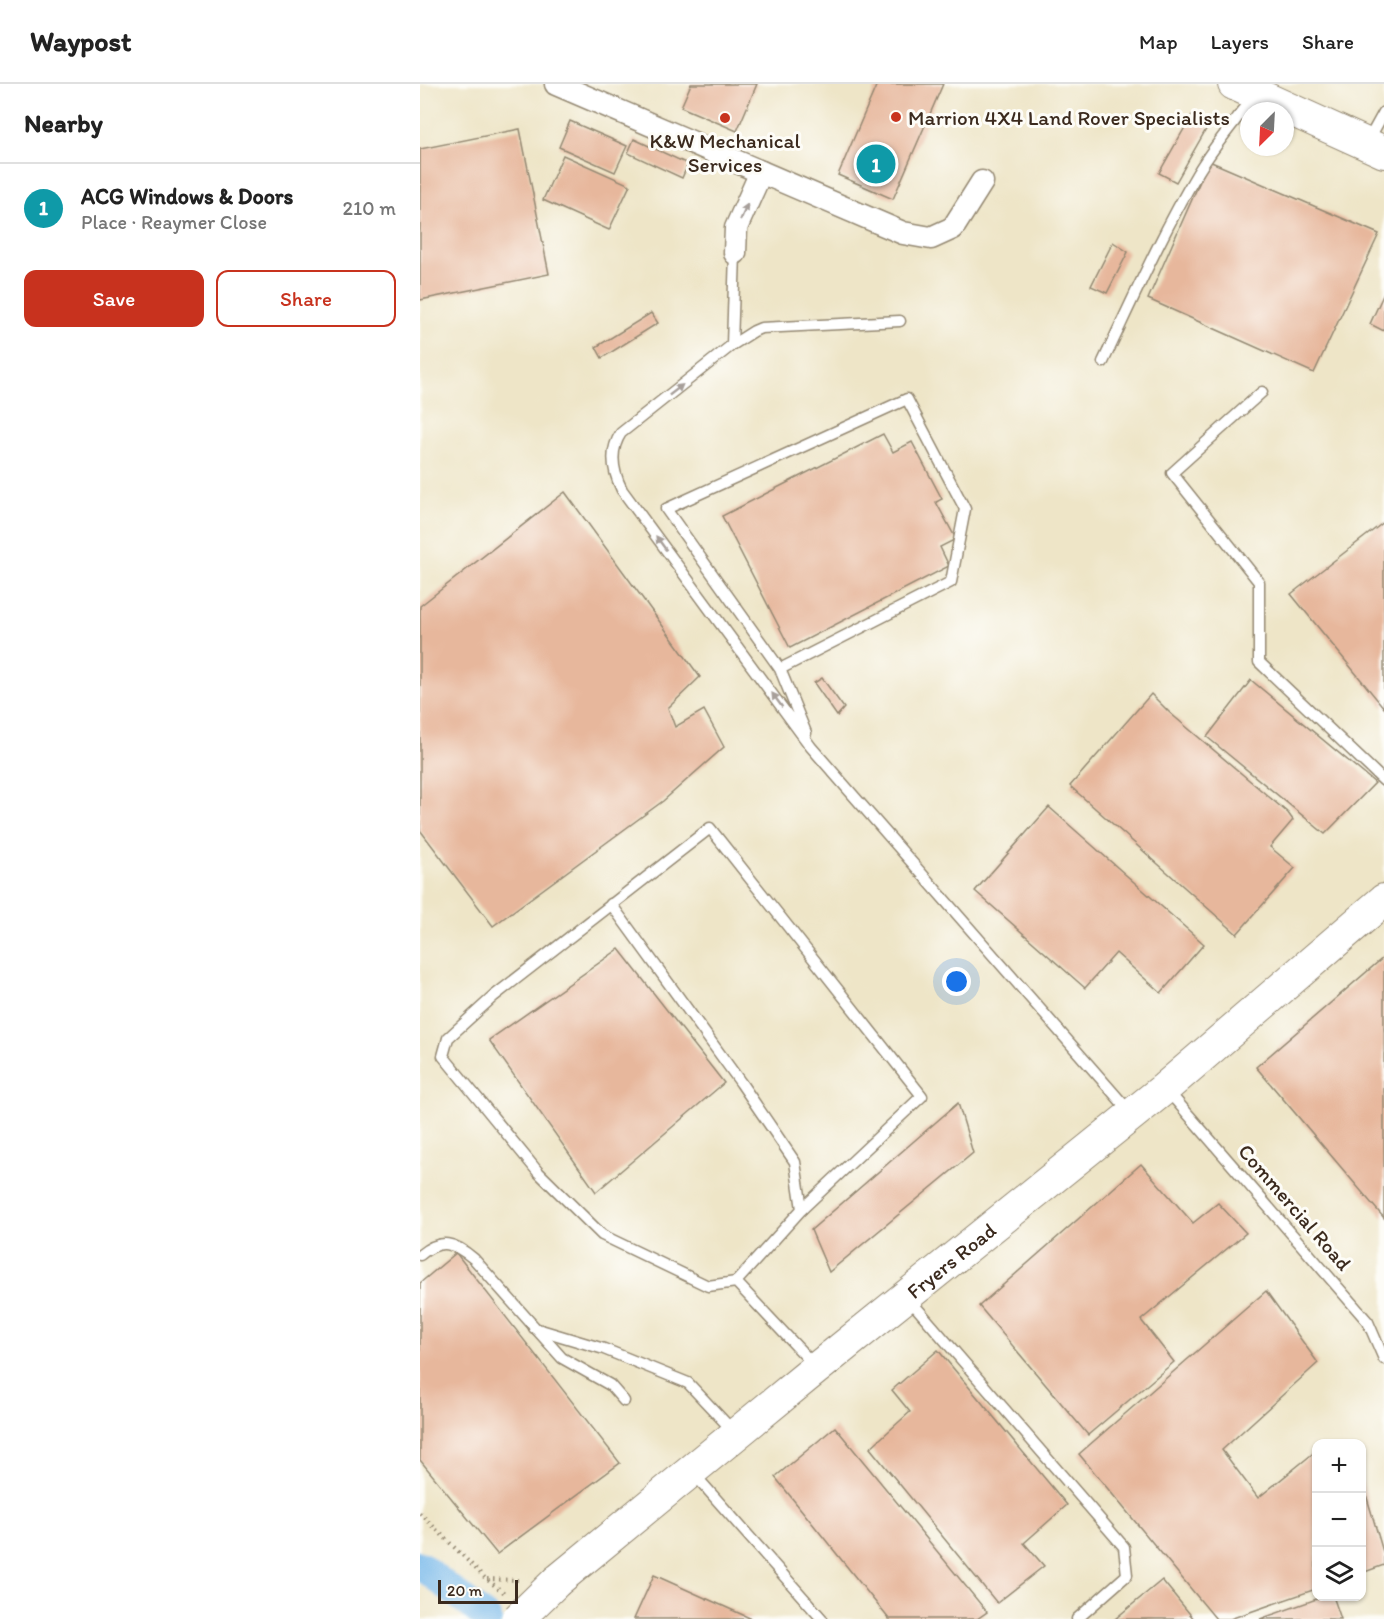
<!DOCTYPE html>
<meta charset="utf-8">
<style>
:root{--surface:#fff;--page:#f2f2f2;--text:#222;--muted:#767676;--line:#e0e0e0;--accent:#c8321e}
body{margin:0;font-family:Itim,sans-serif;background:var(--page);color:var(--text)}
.controls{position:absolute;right:18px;bottom:18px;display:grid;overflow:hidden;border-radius:12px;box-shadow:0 2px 4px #0004}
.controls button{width:54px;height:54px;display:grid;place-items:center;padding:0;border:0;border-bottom:2px solid var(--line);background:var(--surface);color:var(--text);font:30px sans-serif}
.compass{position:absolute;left:820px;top:18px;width:54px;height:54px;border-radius:50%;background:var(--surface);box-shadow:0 2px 4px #0004;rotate:204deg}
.scale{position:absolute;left:18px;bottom:15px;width:80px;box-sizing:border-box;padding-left:6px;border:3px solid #3b2a1e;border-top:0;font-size:16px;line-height:21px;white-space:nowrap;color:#3b2a1e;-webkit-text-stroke:4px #fdfcf7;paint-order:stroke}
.you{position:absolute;left:537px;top:898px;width:21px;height:21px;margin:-15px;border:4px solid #fff;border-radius:50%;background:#1a73e8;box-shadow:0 0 0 9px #1a73e833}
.badge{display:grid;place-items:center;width:39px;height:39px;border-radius:50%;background:var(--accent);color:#fff;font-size:20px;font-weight:700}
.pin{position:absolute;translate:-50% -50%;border:3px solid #fff;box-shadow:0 2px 6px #0006}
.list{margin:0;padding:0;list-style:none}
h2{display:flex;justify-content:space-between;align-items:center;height:78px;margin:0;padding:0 24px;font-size:26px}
h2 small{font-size:20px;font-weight:400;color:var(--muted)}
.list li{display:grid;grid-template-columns:39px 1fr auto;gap:18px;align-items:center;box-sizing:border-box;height:90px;padding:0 24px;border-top:2px solid var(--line)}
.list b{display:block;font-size:22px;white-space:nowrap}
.list p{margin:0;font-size:20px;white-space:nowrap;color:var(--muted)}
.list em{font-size:20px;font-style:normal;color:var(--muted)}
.actions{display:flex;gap:12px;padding:18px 24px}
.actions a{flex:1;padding:14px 0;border:2px solid var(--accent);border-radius:12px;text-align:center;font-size:21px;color:var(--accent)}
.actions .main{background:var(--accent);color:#fff}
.icon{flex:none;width:33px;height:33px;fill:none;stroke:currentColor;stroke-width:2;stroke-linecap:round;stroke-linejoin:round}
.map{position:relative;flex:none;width:964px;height:1535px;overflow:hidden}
header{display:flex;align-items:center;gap:36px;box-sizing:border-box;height:84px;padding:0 30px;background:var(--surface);border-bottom:2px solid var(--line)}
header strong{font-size:28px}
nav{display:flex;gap:33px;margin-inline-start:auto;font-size:21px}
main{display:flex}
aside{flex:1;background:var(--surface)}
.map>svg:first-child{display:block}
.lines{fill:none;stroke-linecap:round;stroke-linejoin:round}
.canal{stroke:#75b7ea;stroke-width:28}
.building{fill:#e7b79c}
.lane-casing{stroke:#948872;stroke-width:13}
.street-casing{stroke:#948872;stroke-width:25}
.secondary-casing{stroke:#948872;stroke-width:34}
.path{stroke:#948872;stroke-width:4;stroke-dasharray:1.5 4.5;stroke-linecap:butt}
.lane{stroke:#fff;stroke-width:10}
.street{stroke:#fff;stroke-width:22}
.secondary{stroke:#fff;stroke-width:32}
.secondary-bridge-casing{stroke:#948872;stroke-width:34;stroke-linecap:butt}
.secondary-bridge{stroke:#fff;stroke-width:32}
.oneway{fill:#a79f9a}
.poi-dot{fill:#c8321e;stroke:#fdfcf7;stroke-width:2}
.labels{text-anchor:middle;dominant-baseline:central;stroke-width:6;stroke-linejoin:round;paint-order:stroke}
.poi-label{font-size:21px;fill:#3b2a1e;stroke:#fdfcf7;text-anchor:start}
.street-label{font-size:21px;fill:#3b2a1e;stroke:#fdfcf7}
</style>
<header>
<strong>Waypost</strong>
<nav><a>Map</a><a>Layers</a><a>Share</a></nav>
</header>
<main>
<aside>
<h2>Nearby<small></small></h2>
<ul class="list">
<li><span class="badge" style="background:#0f9aa8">1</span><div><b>ACG Windows &amp; Doors</b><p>Place · Reaymer Close</p></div><em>210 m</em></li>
</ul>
<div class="actions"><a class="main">Save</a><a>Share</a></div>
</aside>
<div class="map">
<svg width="964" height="1535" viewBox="0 0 964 1535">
<rect width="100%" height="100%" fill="#fdfcf7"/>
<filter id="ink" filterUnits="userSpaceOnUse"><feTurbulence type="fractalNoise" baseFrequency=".0167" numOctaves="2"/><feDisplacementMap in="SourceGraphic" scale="12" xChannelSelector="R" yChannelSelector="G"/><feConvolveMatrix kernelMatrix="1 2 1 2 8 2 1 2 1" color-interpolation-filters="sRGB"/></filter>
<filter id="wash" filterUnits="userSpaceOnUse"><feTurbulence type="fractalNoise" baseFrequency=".008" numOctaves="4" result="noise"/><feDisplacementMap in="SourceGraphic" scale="24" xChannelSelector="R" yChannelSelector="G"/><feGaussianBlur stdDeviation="1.35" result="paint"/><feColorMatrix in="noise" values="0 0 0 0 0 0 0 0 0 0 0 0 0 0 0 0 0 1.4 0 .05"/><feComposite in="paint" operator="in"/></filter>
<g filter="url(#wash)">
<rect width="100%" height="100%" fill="#eee5c7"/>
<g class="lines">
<!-- canal -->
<polyline class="canal" points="0,1481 68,1535"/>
</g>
<g id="blocks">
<!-- building -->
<g class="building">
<polygon points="271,0 337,0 317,47 261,23"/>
<polygon points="457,0 523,0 473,115 418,91"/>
<polygon points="772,31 789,40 756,98 739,89"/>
<polygon points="150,37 207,62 195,88 139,63"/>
<polygon points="100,45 129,190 0,216 0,65"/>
<polygon points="214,55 268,80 262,94 208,69"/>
<polygon points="143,71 210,101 189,146 123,116"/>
<polygon points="789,77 959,150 894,289 728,215"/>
<polygon points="693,158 708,168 687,209 671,202"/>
<polygon points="964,209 964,247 950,240"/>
<polygon points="231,229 238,239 182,274 176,263"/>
<polygon points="463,350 473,368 492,358 522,415 516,418 536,455 520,463 529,482 370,564 302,432"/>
<polygon points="145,408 280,593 248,624 255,643 284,626 304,663 243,717 73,842 0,746 0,522"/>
<polygon points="964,438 964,624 871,510"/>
<polygon points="402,594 424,624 417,632 394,599"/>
<polygon points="831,596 955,699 905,750 787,653"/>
<polygon points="731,610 750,629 868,729 873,736 850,763 875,784 817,850 650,702"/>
<polygon points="629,723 784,860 741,909 696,869 665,904 555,807"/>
<polygon points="199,865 304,999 176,1108 69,956"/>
<polygon points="964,873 964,1134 836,983"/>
<polygon points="538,1019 553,1069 409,1188 391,1146"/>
<polygon points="721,1080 773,1139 798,1119 826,1149 721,1236 754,1278 668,1351 559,1222"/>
<polygon points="36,1169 200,1379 77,1470 0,1376 0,1199"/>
<polygon points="846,1207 898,1279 802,1366 838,1414 896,1367 896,1505 810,1535 796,1535 659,1370"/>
<polygon points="518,1266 647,1421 604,1459 624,1482 577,1519 450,1364 490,1328 472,1306"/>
<polygon points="415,1343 567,1528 557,1535 469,1535 355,1393"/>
<polygon points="942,1397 964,1471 964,1481 942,1489"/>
<polygon points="234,1491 332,1535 214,1535"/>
<polygon points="742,1496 774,1535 695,1535"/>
<polygon points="905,1512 913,1512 921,1535 840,1535"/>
</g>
</g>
</g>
<g filter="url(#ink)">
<use href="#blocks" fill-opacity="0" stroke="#948872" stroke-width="1.5"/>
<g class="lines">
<defs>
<g id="lane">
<polyline points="948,57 964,28"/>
<path d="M315 169 312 261 201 349C189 367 193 388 202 406L391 663 710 1028"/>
<polyline points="312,261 334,247 341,244 480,237"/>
<path d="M683 278C713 215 741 151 777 90 793 63 814 38 834 13"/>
<polyline points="842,308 752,389 839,498 839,578 964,697"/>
<polyline points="360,585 531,498 545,425 487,315 246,425 360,585 386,649"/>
<polyline points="191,820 321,999 375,1078 382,1125 316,1198"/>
<polyline points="747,1006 948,1238 964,1275"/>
<polyline points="382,1125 502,1012 290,744 74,912 28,954 23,972 118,1088 182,1151 288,1202 316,1198 395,1282"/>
<path d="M0 1171C21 1154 34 1158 54 1175L142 1274 190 1301 204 1317"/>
<polyline points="489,1215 704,1463 707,1491 657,1535"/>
<polyline points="114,1244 184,1265 268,1299 314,1348"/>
<polyline points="274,1390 402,1535"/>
</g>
<g id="street">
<polyline points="136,0 483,149 511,154 533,144 562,98"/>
<polyline points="315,169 316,144 341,88"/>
</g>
<g id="secondary">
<polyline points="814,0 964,68"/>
<path id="s1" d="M137 1497 387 1292 745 1004 964 816"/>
</g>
</defs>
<!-- lane casing -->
<use href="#lane" class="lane-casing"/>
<!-- street casing -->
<use href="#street" class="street-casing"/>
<!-- secondary casing -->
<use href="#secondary" class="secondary-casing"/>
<!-- path -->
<g class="path">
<polyline points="0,1429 66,1495 86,1510"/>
<polyline points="67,1495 98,1496"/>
</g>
<!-- lane -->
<use href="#lane" class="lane"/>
<!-- street -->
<use href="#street" class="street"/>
<!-- secondary -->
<use href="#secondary" class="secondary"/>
<defs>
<polyline id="secondary-bridge" points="98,1535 137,1497"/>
</defs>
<!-- secondary-bridge casing -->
<use href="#secondary-bridge" class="secondary-bridge-casing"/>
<!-- secondary-bridge -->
<use href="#secondary-bridge" class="secondary-bridge"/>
</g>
<!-- one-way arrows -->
<defs><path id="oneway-solid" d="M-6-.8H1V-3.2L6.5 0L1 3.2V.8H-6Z" transform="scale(1.5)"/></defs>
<g class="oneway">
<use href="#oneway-solid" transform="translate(324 128) rotate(-66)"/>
<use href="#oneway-solid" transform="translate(256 306) rotate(-38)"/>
<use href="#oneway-solid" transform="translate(241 459) rotate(-126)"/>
<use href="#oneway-solid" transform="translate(357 616) rotate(-126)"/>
</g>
</g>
<!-- markers -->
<g class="poi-dot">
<circle cx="476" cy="33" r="6"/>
<circle cx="305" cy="34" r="6"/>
</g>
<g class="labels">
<!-- poi labels -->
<g class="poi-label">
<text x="488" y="33">Marrion 4X4 Land Rover Specialists</text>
<text x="305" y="56" text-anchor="middle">K&amp;W Mechanical<tspan x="305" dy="24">Services</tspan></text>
</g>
<!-- street labels -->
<g class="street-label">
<text transform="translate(875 1123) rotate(49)">Commercial Road</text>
<text stroke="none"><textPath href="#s1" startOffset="508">Fryers Road</textPath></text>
</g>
</g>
</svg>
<div class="controls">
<button>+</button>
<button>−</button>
<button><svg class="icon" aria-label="layers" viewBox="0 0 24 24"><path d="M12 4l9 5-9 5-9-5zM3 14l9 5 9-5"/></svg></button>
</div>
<svg class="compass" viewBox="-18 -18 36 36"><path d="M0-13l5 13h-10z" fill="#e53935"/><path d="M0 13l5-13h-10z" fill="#767676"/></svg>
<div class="scale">20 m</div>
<div class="you"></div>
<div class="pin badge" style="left:456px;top:80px;background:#0f9aa8">1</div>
</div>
</main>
